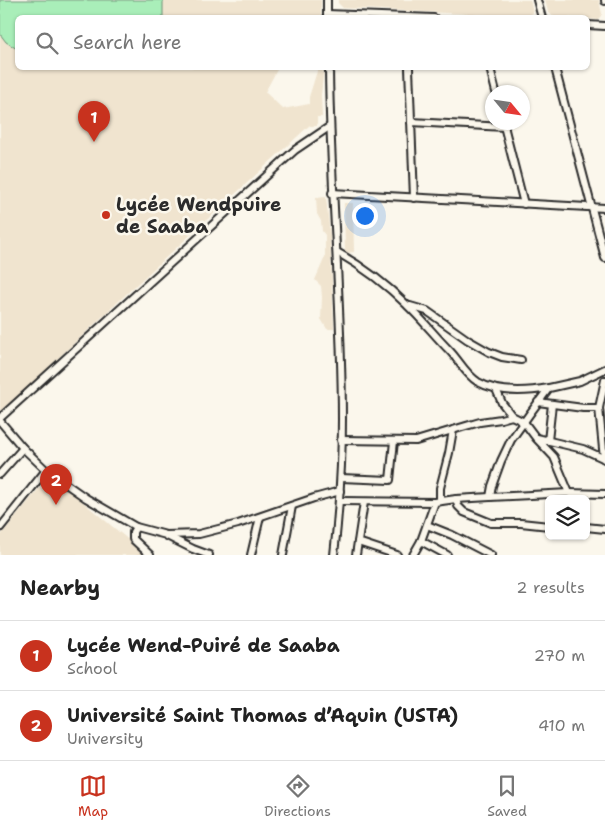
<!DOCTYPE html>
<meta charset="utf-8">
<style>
:root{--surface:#fff;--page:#f6f6f6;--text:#222;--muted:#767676;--line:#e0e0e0;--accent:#c8321e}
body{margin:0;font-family:"Shantell Sans",sans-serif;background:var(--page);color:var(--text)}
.controls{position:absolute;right:15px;bottom:15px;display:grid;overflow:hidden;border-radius:8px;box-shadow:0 1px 4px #0004}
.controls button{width:45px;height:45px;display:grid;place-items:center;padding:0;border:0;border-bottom:1px solid var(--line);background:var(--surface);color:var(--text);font:25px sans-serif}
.compass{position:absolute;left:485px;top:85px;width:45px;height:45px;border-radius:50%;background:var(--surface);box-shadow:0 1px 4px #0004;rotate:119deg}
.you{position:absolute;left:364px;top:215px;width:18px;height:18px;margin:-12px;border:4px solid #fff;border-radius:50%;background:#1a73e8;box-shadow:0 0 0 8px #1a73e833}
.badge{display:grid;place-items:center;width:32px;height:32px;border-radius:50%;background:var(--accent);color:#fff;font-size:16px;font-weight:700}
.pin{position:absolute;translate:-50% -41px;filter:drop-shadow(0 1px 2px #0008)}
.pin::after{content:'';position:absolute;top:26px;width:18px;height:15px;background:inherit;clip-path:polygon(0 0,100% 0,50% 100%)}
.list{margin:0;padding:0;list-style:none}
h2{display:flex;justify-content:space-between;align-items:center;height:65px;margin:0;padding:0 20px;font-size:21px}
h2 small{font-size:16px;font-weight:400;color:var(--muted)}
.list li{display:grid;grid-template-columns:32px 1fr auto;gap:15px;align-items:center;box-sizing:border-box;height:70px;padding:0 20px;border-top:1px solid var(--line)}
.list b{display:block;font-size:19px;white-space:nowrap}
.list p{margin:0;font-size:16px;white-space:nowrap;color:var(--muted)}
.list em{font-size:16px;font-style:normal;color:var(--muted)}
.icon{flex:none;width:28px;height:28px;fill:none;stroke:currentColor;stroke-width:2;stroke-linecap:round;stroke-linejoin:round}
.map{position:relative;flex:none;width:605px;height:555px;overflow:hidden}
.search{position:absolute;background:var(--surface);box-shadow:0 1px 4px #0004;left:15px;right:15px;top:15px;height:55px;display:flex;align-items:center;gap:12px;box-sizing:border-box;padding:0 18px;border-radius:8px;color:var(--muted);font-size:19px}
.sheet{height:205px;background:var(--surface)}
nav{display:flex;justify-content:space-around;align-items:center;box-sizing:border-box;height:70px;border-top:1px solid var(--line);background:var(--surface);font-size:14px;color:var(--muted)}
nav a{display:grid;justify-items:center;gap:2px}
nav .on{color:var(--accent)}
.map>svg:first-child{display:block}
.built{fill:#f0e4cf}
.green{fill:#a9eeb9;stroke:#6a8c72}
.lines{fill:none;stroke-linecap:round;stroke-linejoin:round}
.minor-casing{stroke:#2b2b2b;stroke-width:10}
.minor{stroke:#fbf7ec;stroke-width:6}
.poi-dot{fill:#c8321e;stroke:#fbf7ec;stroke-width:2}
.labels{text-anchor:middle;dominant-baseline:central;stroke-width:5;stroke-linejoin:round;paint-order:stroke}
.poi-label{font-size:19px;font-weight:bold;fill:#2b2b2b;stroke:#fbf7ec;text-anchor:start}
</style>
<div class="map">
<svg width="605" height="555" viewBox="0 0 605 555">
<rect width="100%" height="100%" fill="#fbf7ec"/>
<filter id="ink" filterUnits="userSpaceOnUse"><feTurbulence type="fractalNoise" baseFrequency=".02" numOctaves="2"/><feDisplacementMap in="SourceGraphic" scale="10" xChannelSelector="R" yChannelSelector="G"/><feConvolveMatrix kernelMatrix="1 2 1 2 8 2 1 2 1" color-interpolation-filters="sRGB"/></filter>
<g filter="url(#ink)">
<!-- built -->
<g class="built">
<polygon points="0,0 321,0 321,17 18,18 18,68 278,68 265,92 283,109 309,104 309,97 318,68 324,68 321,95 322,117 317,117 317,126 310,126 310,125 135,286 0,413"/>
<polygon points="338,0 530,0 533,12 529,17 343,8 338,3"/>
<polygon points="545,0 599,0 602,14 598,20 588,19 588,18 555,17 548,12"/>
<polygon points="326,197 330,236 334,329 327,329 321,319 322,297 321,286 315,280 325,257 325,235 322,231 321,221 317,214 316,198"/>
<polygon points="344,203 353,203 354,252 345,253"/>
<polygon points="50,475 147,555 0,555 0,536"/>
</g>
<!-- green -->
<polygon class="green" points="0,0 163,0 163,18 18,18 17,49 6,42 0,34"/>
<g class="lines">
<defs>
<g id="minor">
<polyline points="327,0 327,16"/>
<polyline points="537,0 542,18"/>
<polyline points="605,0 605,1"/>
<polyline points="327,14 434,18"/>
<polyline points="588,25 605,26"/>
<path d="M329 68C330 185 342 302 342 419 342 465 339 510 334 555"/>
<polyline points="409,68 414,198"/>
<polyline points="490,68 496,92"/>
<polyline points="555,68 605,258"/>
<polyline points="411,122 505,127"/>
<polyline points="503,122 524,204"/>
<polyline points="332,193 605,208"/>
<path d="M337 252C363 267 386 284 407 305 422 319 435 336 449 350 459 360 465 374 478 382 499 394 526 392 549 388"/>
<polyline points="410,306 427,311 468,340 489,352 502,357 521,360"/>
<polyline points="496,389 502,403 512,416 524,422 536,438 554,457 569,493 577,499"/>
<polyline points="538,402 583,408 599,408"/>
<polyline points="0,418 295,150 329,127"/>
<polyline points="0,421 23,448 46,470 86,498 136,527 166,535 199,534 238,524 314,498 340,491"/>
<polyline points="537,438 583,449 605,459"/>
<polyline points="341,440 416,441 466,426 480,422 501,419 512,416"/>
<polyline points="548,441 552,404"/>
<polyline points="604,459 599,408 605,380"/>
<polyline points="0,474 23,448"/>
<polyline points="341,478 390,480 394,441"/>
<polyline points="490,497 492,486 501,461 511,440 531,412 549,388 580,381 605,369"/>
<polyline points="456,499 458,506 464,512 491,523 521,523 549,526"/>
<polyline points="340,501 435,502 456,499 490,497 569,493 605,494"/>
<polyline points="440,501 440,488 449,453 453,430"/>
<polyline points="427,525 452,535 491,555"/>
<polyline points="136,527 133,532 133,539 150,555"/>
<polyline points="586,527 605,529"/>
<polyline points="0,528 46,470"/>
<polyline points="167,536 193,549 209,555"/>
<polyline points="421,541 447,555"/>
<polyline points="358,542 397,555"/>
<polyline points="251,555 260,517"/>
<polyline points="283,555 292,506"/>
<polyline points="356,555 364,502"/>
<polyline points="413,555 421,541 435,502"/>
</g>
</defs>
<!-- minor casing -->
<use href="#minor" class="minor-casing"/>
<!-- minor -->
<use href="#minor" class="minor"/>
</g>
</g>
<!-- markers -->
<circle class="poi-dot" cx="106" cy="215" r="5"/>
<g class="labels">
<!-- poi labels -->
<g class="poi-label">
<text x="116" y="204">Lycée Wendpuire<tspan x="116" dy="22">de Saaba</tspan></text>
</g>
</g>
</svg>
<div class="controls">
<button><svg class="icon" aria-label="layers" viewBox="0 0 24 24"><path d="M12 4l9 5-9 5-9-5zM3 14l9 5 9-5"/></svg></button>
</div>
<svg class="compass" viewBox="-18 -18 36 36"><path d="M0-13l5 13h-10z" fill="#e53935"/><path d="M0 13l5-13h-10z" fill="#767676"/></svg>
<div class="you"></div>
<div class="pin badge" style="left:94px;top:142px">1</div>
<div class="pin badge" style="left:56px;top:505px">2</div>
<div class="search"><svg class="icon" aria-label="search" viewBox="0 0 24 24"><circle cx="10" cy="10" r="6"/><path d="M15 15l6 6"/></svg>Search here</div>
</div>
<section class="sheet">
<h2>Nearby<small>2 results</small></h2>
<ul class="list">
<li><span class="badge">1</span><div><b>Lycée Wend-Puiré de Saaba</b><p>School</p></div><em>270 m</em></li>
<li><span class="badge">2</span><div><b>Université Saint Thomas d’Aquin (USTA)</b><p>University</p></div><em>410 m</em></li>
</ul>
</section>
<nav>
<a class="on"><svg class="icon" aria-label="map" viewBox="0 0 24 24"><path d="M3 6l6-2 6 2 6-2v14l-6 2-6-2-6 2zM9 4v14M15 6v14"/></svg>Map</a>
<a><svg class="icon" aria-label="directions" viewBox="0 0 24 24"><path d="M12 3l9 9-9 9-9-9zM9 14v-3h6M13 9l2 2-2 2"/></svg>Directions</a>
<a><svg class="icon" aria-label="saved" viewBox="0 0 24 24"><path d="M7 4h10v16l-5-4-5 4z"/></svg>Saved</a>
</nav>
